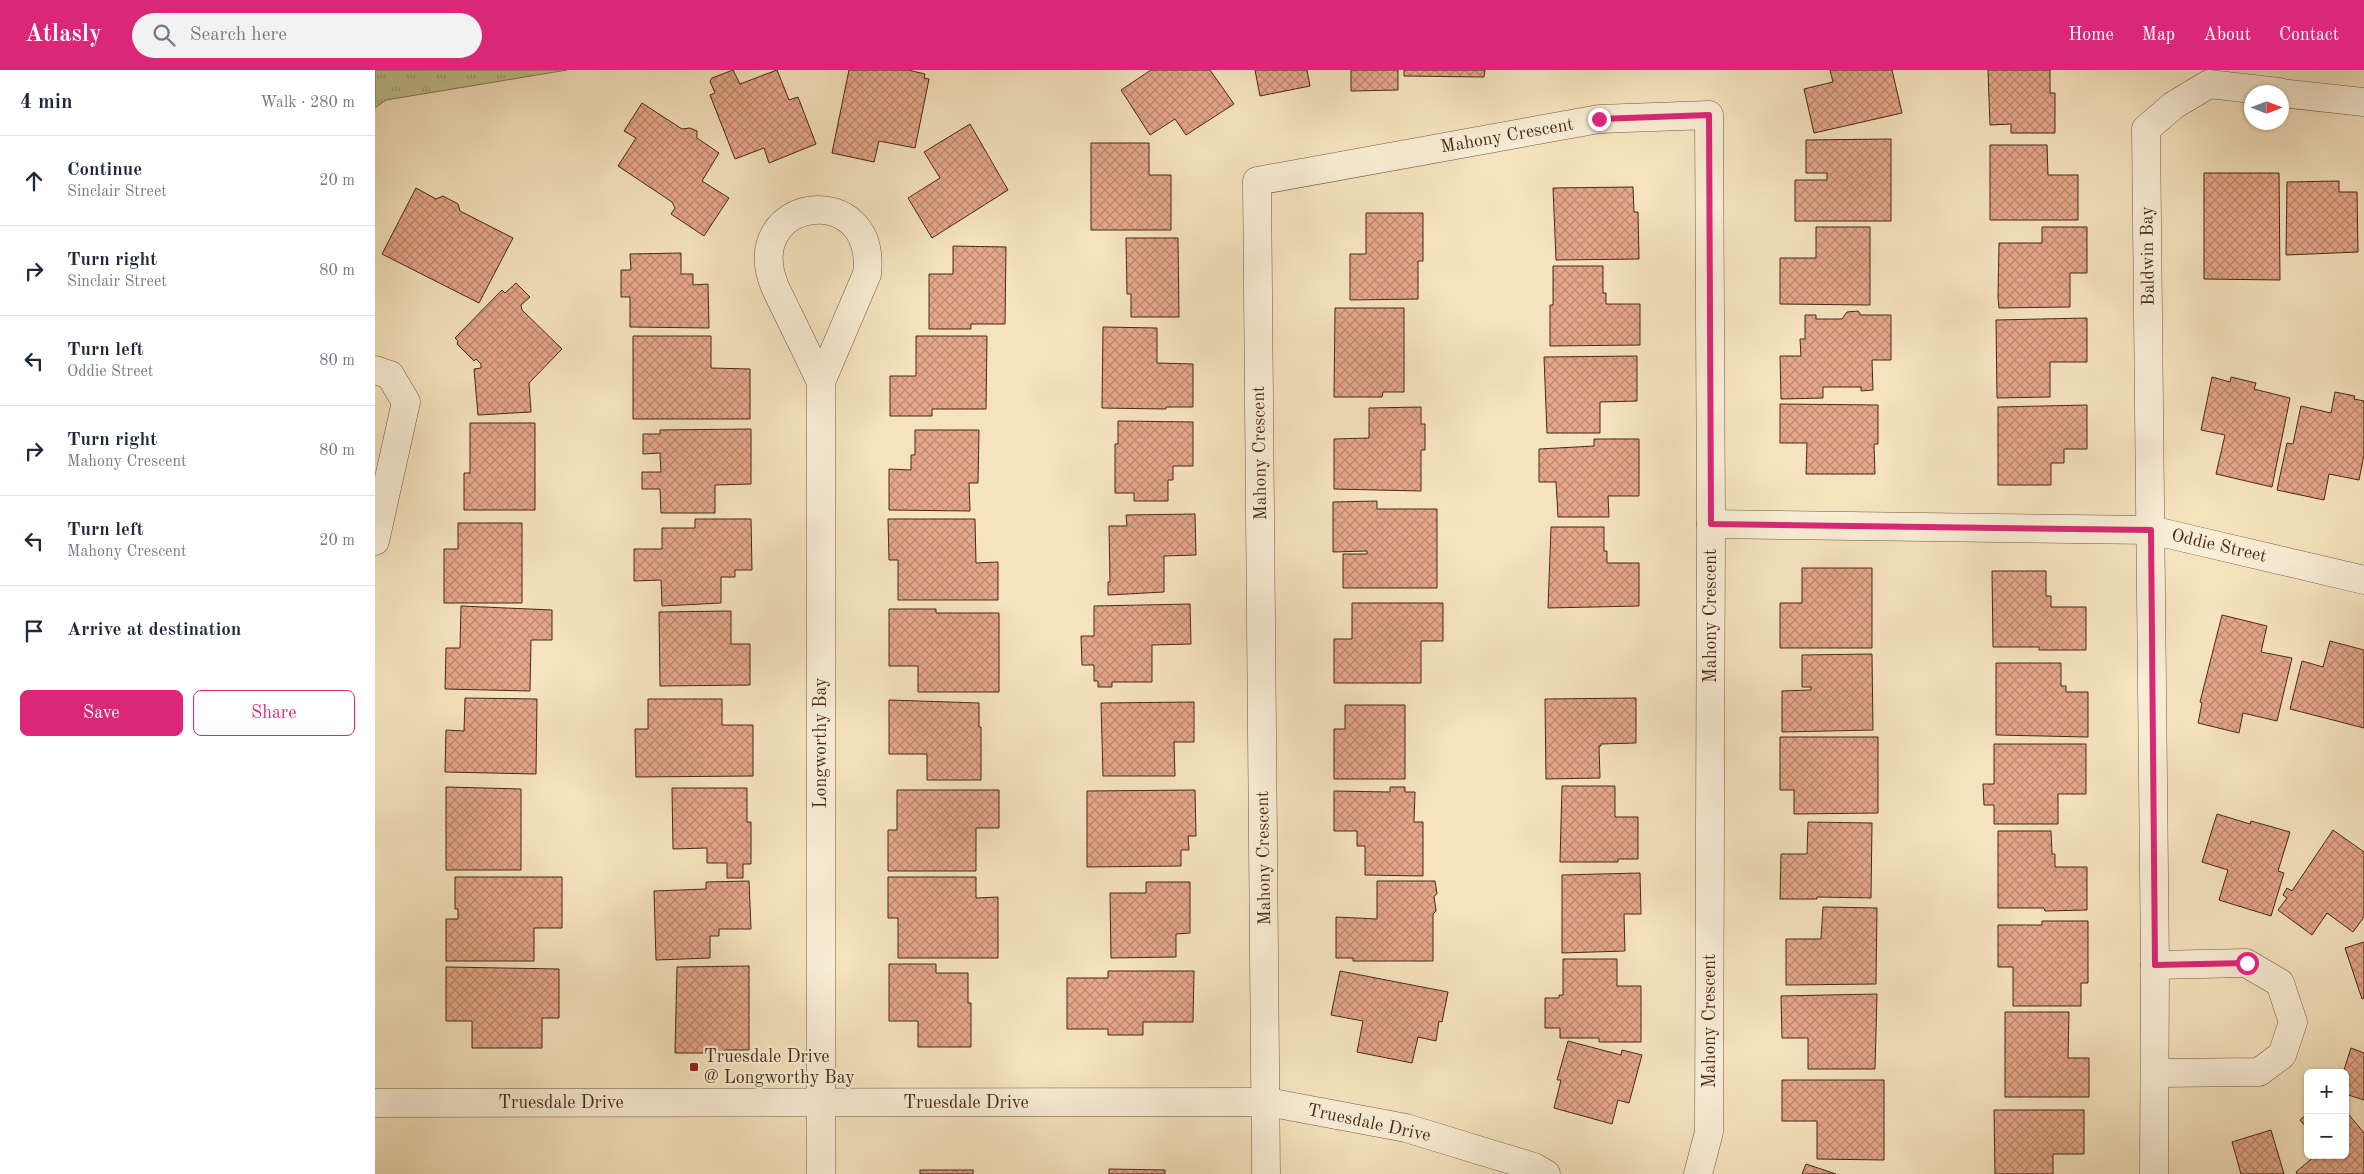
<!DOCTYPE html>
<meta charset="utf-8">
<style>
:root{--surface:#fff;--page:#f2f2f3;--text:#1f2937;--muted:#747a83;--line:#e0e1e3;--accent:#db2777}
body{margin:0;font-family:"Old Standard TT",serif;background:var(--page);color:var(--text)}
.controls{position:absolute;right:15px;bottom:15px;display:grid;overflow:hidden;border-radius:8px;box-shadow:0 1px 4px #0004}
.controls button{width:45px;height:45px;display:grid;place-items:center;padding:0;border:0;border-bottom:1px solid var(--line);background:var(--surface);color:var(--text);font:25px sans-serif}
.compass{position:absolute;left:1869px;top:15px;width:45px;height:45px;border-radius:50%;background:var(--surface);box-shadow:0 1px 4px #0004;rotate:90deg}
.stop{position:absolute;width:15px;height:15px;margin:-11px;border:4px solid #db2777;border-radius:50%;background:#fff}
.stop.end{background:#db2777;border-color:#fff;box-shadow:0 1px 5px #0008}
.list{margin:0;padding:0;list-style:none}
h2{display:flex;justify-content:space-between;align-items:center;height:65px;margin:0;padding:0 20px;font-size:21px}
h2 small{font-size:16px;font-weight:400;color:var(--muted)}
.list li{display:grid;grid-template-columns:32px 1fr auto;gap:15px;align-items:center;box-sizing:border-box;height:90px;padding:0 20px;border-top:1px solid var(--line)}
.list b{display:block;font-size:19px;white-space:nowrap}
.list p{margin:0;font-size:16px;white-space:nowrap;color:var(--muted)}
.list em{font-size:16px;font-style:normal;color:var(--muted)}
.actions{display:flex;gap:10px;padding:15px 20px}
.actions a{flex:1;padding:11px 0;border:1px solid var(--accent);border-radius:8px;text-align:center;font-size:18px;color:var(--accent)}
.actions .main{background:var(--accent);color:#fff}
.icon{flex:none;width:28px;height:28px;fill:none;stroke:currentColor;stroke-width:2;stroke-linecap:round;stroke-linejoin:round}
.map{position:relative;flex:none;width:1989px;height:1104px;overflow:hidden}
header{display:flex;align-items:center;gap:30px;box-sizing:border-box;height:70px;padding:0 25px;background:var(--accent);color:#fff}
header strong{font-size:24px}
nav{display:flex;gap:28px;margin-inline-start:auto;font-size:18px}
.search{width:350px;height:45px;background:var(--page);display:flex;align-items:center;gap:12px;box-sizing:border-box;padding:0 18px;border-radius:28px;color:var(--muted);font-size:19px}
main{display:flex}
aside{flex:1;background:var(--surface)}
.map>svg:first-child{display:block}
.grass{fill:url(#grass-tufts);stroke:#867454}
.building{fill:url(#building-cross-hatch);stroke:#49281a}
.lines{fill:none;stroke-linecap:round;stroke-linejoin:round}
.minor-casing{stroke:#745743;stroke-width:29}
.tertiary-casing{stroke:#745743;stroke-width:29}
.minor{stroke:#f8edd5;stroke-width:28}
.tertiary{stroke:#f8edd5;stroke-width:28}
.route{stroke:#db2777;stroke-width:6}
.poi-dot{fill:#8f2418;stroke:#f8edd5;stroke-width:2}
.labels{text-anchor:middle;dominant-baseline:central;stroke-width:4.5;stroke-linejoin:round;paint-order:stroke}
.street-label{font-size:18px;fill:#49281a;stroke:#f8edd5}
.poi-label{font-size:18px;fill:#49281a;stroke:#f8edd5;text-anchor:start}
</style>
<header>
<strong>Atlasly</strong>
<div class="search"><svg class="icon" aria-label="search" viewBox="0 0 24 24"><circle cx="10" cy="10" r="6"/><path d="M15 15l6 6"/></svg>Search here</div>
<nav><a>Home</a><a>Map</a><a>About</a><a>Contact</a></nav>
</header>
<main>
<aside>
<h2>4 min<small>Walk · 280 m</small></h2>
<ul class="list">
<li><svg class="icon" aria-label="ahead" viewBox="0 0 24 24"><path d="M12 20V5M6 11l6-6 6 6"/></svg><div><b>Continue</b><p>Sinclair Street</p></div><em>20 m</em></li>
<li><svg class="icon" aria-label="right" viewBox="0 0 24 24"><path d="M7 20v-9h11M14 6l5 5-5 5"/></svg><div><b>Turn right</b><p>Sinclair Street</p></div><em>80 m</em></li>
<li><svg class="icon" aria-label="left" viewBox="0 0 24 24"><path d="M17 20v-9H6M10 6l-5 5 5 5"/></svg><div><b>Turn left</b><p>Oddie Street</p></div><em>80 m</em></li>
<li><svg class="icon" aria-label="right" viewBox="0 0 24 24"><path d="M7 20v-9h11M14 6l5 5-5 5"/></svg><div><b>Turn right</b><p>Mahony Crescent</p></div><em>80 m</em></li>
<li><svg class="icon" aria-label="left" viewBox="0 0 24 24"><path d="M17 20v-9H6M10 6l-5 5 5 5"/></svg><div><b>Turn left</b><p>Mahony Crescent</p></div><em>20 m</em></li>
<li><svg class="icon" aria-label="arrive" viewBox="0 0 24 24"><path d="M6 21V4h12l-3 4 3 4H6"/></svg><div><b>Arrive at destination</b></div></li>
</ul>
<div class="actions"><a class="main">Save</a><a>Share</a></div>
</aside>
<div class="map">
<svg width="1989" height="1104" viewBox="0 0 1989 1104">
<defs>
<pattern id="grass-tufts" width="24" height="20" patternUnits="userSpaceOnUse" patternTransform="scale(1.25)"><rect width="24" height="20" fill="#c2c18d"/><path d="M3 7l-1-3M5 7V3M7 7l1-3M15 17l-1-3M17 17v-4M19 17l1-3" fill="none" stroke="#a09d72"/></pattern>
<pattern id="building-cross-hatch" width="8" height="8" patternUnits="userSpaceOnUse" patternTransform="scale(1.25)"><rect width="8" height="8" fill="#e5a78a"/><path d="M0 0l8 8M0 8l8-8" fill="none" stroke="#bc8870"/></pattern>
</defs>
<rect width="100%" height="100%" fill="#f5e3be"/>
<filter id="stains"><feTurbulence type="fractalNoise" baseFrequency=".004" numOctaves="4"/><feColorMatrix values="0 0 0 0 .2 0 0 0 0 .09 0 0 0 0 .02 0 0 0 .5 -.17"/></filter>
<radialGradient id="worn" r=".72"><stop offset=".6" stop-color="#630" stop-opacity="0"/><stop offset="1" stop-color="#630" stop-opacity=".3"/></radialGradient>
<!-- grass -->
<polygon class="grass" points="0,0 192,0 11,30 0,38"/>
<!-- building -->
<g class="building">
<polygon points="358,0 365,14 402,0 414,30 423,27 441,74 394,93 389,78 360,89 335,25 340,23 335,11 337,8"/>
<polygon points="474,0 533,0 550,4 549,8 554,9 540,78 504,71 499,92 457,83"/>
<polygon points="776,0 835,0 859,34 811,65 800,49 775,65 746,20"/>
<polygon points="880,0 932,0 935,16 885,26"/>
<polygon points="976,0 1023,0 1023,20 976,21"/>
<polygon points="1029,0 1110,0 1109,7 1029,6"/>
<polygon points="1455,0 1517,0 1527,43 1439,63 1429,19 1458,12"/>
<polygon points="1613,0 1675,0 1675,23 1680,23 1680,63 1636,63 1636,54 1615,55"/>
<polygon points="267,33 307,59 315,58 322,61 322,68 344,83 327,111 354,128 329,166 296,144 300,138 297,132 243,96 261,68 249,61"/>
<polygon points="595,54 633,120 557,168 533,128 565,108 549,82"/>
<polygon points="1516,69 1516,151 1420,151 1420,110 1452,110 1452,103 1431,103 1431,70"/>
<polygon points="716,73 774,73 774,105 796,105 796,160 716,160"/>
<polygon points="1615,75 1672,75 1673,105 1703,105 1703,150 1615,150"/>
<polygon points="1829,103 1904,103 1905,210 1829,209"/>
<polygon points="1964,111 1964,122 1982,122 1983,182 1911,185 1912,112"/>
<polygon points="1258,117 1259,142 1263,142 1264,189 1181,190 1178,118"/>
<polygon points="41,118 61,129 68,126 83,134 85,141 138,168 104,233 7,184"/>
<polygon points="991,143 1048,143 1048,191 1043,191 1043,229 975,230 975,184 991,184"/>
<polygon points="1441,157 1495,157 1495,235 1405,234 1405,188 1441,188"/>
<polygon points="1667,157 1712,157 1712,203 1695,203 1695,237 1624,238 1623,227 1624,173 1667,173"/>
<polygon points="751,168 803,168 804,247 756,247 756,224 752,224"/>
<polygon points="578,176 631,177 630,254 596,254 596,259 554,259 554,204 578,204"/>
<polygon points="306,183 306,204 318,204 318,215 333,214 334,258 255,257 255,227 246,227 246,200 256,200 255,184"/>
<polygon points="1178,196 1228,196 1228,223 1231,223 1231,234 1265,234 1265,275 1175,276 1175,235 1178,235"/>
<polygon points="141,213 155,227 146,235 147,240 187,279 154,313 156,342 103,345 99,299 106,298 106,294 101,289 99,291 82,274 83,271 80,268 127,220 130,223"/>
<polygon points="960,238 1029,238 1029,322 1008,322 1007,327 959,327"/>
<polygon points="1483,241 1486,245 1516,245 1516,290 1497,290 1498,320 1486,321 1486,317 1448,317 1448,328 1406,329 1405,286 1426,286 1425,269 1430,269 1430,245 1441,245 1441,249 1467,249 1472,242"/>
<polygon points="1712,248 1712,292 1675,292 1675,327 1622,328 1621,250"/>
<polygon points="728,257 782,258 782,293 818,294 818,337 791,337 791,339 727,338"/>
<polygon points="258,266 336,266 336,298 375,299 375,349 258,349"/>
<polygon points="541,266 612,266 611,339 557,339 557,346 515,346 515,306 541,306"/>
<polygon points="1262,286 1262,331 1225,332 1225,363 1172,363 1169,287"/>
<polygon points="1837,307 1855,312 1856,307 1881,313 1879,319 1915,328 1897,417 1841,404 1850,365 1826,360"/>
<polygon points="1960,322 1980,326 1979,329 1989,331 1989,385 1984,410 1954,404 1949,430 1902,420 1912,373 1918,374 1926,336 1956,343"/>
<polygon points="1405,334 1503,335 1503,374 1499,374 1500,404 1431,404 1432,373 1405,373"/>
<polygon points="1712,335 1712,379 1689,379 1689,393 1676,393 1676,415 1623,415 1623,337"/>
<polygon points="1046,337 1046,354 1050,354 1050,380 1046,380 1046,421 959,419 959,369 994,368 994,338"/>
<polygon points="743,351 818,352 818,396 798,396 798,410 793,410 793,431 759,431 759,423 740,423 740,374 743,374"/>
<polygon points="95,353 160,353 160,440 89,440 89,403 95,403"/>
<polygon points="376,359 376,414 340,415 340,443 286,443 285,419 267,419 267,402 286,402 285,383 268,384 268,364 285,364 285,360"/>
<polygon points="540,360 604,360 603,413 594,413 595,441 514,440 514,399 536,400 536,385 540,385"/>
<polygon points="1219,369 1264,369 1264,426 1233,426 1234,447 1183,447 1181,412 1164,412 1164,379 1219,376"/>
<polygon points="1002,431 1002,439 1062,439 1062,518 968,518 968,484 992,484 992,481 958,482 958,432"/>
<polygon points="820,444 821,485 789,486 789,522 733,525 733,512 735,512 734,456 752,456 751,445"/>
<polygon points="320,449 376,449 377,500 360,500 360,507 346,507 346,533 287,536 286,510 259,511 259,479 287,479 287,458 320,458"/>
<polygon points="513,449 600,449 601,493 623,492 623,530 523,530 523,490 514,490"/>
<polygon points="83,453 147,453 147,533 69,533 69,479 83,479"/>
<polygon points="1176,457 1229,457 1229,481 1232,481 1232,493 1264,493 1264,536 1173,538"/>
<polygon points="1427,498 1497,498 1497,578 1405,578 1405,533 1427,533"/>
<polygon points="1617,501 1671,501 1671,526 1676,526 1676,537 1711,537 1711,580 1664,580 1664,577 1618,577"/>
<polygon points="977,533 1068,533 1068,571 1046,571 1046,613 959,613 959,569 977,569"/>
<polygon points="815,534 816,574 777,575 777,612 737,612 737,617 723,617 723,611 719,611 719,595 707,595 706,566 719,566 719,536"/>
<polygon points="86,536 177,540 177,570 156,570 155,621 70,619 71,578 85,578"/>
<polygon points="514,539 561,539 561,543 624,543 624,622 543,622 543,596 514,596"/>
<polygon points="356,541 356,574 375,574 375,615 285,616 284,542"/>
<polygon points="1847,545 1892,556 1886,582 1917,588 1902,651 1868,643 1864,663 1823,653 1827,633 1825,632"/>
<polygon points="1955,571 1989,580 1989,658 1915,639 1927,591 1948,597"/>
<polygon points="1497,584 1498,660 1407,662 1407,621 1436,620 1436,617 1427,617 1427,585"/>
<polygon points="1621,593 1686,593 1686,616 1691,616 1691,622 1713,622 1713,667 1621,665"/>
<polygon points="90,628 162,629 161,704 70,702 71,660 89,661"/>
<polygon points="1261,628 1261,673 1226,674 1226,676 1224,676 1225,708 1171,709 1170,629"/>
<polygon points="273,629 347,629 347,655 378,655 378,706 261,707 260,659 273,659"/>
<polygon points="514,630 604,633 604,657 606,657 606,710 552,710 552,684 514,684"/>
<polygon points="819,632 819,672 799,672 800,706 728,706 726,633"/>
<polygon points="970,635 1030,635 1030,709 959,709 959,659 970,659"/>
<polygon points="1405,667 1503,667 1503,743 1419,744 1419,720 1405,720"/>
<polygon points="1619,674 1711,674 1711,724 1683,724 1683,754 1619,754 1619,735 1609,735 1608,714 1619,714"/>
<polygon points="1187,716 1240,716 1240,747 1263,747 1263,789 1243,789 1243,792 1185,792"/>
<polygon points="71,717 146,719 146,800 71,800"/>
<polygon points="1015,717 1030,717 1030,722 1040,722 1039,752 1048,752 1048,806 990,805 990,776 982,776 982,761 959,761 959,721 1015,722"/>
<polygon points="297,718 372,718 372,752 376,752 376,794 368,794 368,808 352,808 352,793 332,793 332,778 298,779"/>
<polygon points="522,720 624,720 624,758 601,758 601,801 513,801 513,760 522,760"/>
<polygon points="820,720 821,766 813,766 814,780 806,780 806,796 712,797 712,721"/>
<polygon points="1842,744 1875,754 1876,751 1915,762 1903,801 1909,803 1896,846 1844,830 1853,800 1827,792"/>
<polygon points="1433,752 1497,753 1496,828 1442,827 1442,829 1405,829 1406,784 1432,784"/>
<polygon points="1958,760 1989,782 1989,847 1978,862 1952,843 1937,865 1903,840 1912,828 1908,825 1912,818 1917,821"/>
<polygon points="1623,761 1676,761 1677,784 1680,784 1680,797 1712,797 1712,840 1670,841 1669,838 1623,838"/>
<polygon points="1265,803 1266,844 1249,844 1250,881 1187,883 1187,805"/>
<polygon points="80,807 187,807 187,858 159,858 159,891 71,891 71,849 83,849 83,839 80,839"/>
<polygon points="513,807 601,807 601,828 623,827 623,888 523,888 523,848 513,848"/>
<polygon points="374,811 376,859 344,859 344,866 335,866 335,888 281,890 279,821 331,819 331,812"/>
<polygon points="1002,811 1060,811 1062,824 1059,826 1061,841 1058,844 1058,891 978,891 978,888 961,888 961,847 1002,849"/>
<polygon points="771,812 815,812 815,863 801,864 801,887 736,888 735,823 771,823"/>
<polygon points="1448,837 1502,838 1501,914 1411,915 1411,869 1446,869"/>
<polygon points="1667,851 1713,851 1713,913 1706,913 1706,936 1638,936 1638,897 1623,897 1623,855 1667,855"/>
<polygon points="1989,872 1989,928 1987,929 1970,878"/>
<polygon points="1188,889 1242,889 1242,916 1266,916 1266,972 1224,972 1224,968 1185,968 1185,958 1170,958 1170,928 1184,928 1184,925 1188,925"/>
<polygon points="514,894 561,894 561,903 593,903 593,933 596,933 596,977 543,977 543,951 514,951"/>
<polygon points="374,896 374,980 350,980 350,983 300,983 302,897"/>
<polygon points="71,897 184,899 184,948 167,948 167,978 97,978 97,951 71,951"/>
<polygon points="733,901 819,901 818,952 768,952 768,965 733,965 733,959 692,959 692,908 733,908"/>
<polygon points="965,901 1073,922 1067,952 1064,951 1061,971 1043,967 1037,993 982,982 988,951 956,945"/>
<polygon points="1502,924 1500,999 1433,999 1433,968 1407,968 1406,926"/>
<polygon points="1630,942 1694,942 1693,988 1714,988 1714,1027 1630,1027"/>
<polygon points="1193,971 1246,985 1247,980 1267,985 1254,1033 1243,1030 1237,1054 1179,1038 1186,1010 1182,1010"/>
<polygon points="1976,978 1989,983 1989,1030 1970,1024 1970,1003 1968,1003"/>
<polygon points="1407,1010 1509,1010 1509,1090 1442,1089 1442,1051 1407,1051"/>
<polygon points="1619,1040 1709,1040 1709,1084 1678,1084 1678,1104 1620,1104"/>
<polygon points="1970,1040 1989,1063 1989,1104 1922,1104 1921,1102 1941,1085 1970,1085"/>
<polygon points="1933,1043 1933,1059 1925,1050"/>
<polygon points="1896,1060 1909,1104 1866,1104 1857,1072"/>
<polygon points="1431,1094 1461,1104 1427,1104"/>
<polygon points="734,1099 790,1100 790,1104 734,1104"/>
<rect x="545" y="1100" width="53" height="4"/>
</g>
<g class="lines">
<defs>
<g id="minor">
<polyline points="1906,23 1989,32"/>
<polyline points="0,300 15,305 31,332 0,471"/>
<polyline points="1336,454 1776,460 1989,510"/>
<polyline points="1780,895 1871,893 1905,913 1918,952 1907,985 1884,1002 1780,1003"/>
<path d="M446 1104V312L492 204C503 108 363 126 400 217L446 312"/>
<polyline points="891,1104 882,111 1224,49 1334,45 1336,454 1334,1062 1323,1104"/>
<polyline points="1779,1104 1780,895 1771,59 1799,35 1834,14 1904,22"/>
</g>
<polyline id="tertiary" points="0,1033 892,1032 1031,1058 1159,1097 1171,1104"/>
</defs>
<!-- minor casing -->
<use href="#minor" class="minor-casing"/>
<!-- tertiary casing -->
<use href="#tertiary" class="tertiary-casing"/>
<!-- minor -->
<use href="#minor" class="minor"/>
<!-- tertiary -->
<use href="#tertiary" class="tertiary"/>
</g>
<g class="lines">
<!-- route -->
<polyline class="route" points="1224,49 1334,45 1336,454 1776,460 1780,895 1872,893"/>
</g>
<!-- markers -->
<rect class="poi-dot" x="314" y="992" width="10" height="10" rx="2.5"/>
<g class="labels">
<!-- street labels -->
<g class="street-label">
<text transform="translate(1132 66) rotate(-10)">Mahony Crescent</text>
<text transform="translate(1773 186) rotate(-91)">Baldwin Bay</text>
<text transform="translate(885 383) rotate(-91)">Mahony Crescent</text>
<text transform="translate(1844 476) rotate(13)">Oddie Street</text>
<text transform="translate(1336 546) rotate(-90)">Mahony Crescent</text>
<text transform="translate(446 673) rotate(-90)">Longworthy Bay</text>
<text transform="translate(889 788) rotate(-91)">Mahony Crescent</text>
<text transform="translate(1335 951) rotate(-90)">Mahony Crescent</text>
<text x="186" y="1033">Truesdale Drive</text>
<text x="591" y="1033">Truesdale Drive</text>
<text transform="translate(994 1053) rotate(12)">Truesdale Drive</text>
</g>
<!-- poi labels -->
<g class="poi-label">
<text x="329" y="987">Truesdale Drive<tspan x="329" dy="21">@ Longworthy Bay</tspan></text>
</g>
</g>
<rect width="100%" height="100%" filter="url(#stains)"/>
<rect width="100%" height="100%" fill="url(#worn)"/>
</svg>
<div class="controls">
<button>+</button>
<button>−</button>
</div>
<svg class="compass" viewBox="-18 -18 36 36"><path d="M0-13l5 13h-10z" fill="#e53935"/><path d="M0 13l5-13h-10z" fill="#747a83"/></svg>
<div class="stop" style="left:1872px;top:893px"></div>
<div class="stop end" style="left:1224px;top:49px"></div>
</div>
</main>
